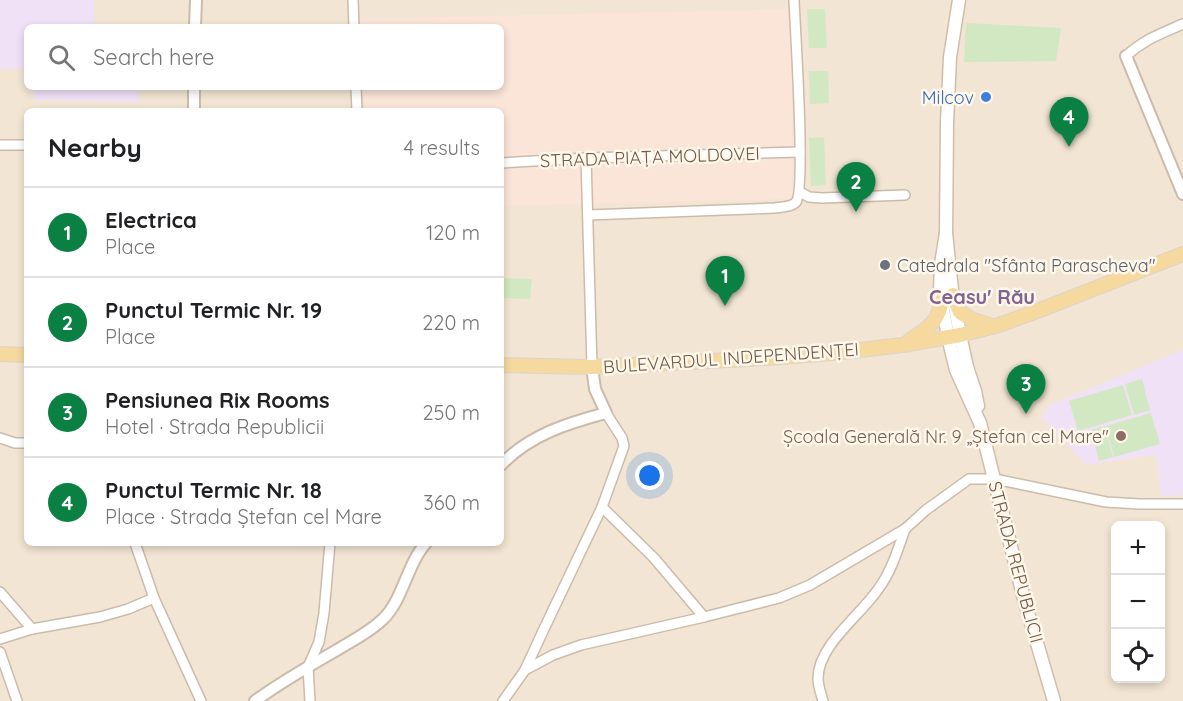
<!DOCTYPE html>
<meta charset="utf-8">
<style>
:root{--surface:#fff;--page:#f2f2f2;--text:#202124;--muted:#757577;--line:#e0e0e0;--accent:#0b8043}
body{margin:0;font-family:Quicksand,sans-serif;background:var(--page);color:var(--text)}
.controls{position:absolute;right:18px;bottom:18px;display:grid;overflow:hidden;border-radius:9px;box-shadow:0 3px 9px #0003}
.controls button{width:54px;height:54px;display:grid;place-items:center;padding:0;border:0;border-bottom:2px solid var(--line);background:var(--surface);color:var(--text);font:30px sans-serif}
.you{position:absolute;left:650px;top:476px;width:21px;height:21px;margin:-15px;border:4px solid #fff;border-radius:50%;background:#1a73e8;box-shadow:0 0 0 9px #1a73e833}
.badge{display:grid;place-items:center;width:39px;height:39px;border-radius:50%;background:var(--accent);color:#fff;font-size:20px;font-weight:700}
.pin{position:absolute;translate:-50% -50px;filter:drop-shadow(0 2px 3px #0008)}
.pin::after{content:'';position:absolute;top:32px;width:21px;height:18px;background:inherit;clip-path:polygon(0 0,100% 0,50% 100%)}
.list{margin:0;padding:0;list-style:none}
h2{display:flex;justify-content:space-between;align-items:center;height:78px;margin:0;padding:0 24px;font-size:26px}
h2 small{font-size:20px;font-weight:400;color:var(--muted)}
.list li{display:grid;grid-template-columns:39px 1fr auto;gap:18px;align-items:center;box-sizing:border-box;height:90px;padding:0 24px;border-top:2px solid var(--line)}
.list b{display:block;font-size:22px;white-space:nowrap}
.list p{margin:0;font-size:20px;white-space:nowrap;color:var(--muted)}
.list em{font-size:20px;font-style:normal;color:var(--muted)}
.icon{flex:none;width:33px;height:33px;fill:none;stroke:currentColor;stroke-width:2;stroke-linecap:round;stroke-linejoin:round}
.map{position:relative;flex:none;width:1183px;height:701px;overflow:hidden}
.search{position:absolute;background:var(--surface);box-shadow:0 3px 9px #0003;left:24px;top:24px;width:480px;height:66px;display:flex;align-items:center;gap:15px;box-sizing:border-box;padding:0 21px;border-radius:9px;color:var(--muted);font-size:22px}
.panel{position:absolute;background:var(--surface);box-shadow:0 3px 9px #0003;left:24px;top:108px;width:480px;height:438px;border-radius:9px}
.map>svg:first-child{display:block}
.residential{fill:#f2e5d3;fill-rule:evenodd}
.commercial{fill:#fbe4d8}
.education{fill:#f0e1f7}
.green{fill:#d1e8c3}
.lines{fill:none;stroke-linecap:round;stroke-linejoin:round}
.minor-casing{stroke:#ccbbab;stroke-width:12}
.tertiary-casing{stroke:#ccbbab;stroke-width:14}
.secondary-casing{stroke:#d0bdab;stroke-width:15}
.primary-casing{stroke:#dad4d0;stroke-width:16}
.minor{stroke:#fff;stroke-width:9}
.tertiary{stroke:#fff;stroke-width:10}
.secondary{stroke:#fff;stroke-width:12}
.primary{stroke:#f6d99f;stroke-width:14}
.shop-dot{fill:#3f7fe0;stroke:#fef7ea;stroke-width:2}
.worship-dot{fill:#6b7280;stroke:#fef7ea;stroke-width:2}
.education-dot{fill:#8d6e63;stroke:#fef7ea;stroke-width:2}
.labels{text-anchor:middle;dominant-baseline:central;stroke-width:5;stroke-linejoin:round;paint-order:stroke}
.shop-label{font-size:18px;fill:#366cbe;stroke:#fef7ea;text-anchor:end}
.street-label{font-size:18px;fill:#725a4b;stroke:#fef7ea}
.worship-label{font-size:18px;fill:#5b616d;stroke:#fef7ea;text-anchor:start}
.education-label{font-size:18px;fill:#785e54;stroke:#fef7ea;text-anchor:end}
.neighbourhood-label{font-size:20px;font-weight:bold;fill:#81638e;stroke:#fef7ea}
</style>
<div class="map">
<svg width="1183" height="701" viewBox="0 0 1183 701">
<rect width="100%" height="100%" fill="#fbf3e4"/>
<!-- residential -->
<path class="residential" d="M0 0H1183V701H0ZM27 27H501V87H27ZM27 111H501V543H27ZM1116 526H1160V678H1116Z"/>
<!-- commercial -->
<polygon class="commercial" points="792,9 792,199 501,206 501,111 365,111 363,87 501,87 501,27 359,27 358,19"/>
<!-- education -->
<g class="education">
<polygon points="0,0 94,0 94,27 27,27 27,69 0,69"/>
<polygon points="34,87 138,87 138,102 34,100"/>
<polygon points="1183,350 1183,495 1161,497 1156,455 1086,465 1041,417 1050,405"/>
</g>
<!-- green -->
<g class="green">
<polygon points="807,9 825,9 827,48 809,48"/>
<polygon points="966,23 1061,28 1056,61 964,62"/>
<polygon points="809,71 828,71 829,103 810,104"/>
<polygon points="824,137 826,185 811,186 809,138"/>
<polygon points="501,278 532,279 530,299 501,298"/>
<polygon points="1142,379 1150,410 1134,415 1125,384"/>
<polygon points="1123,385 1132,415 1078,431 1069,401"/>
<polygon points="1151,413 1160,444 1114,457 1106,426"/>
<polygon points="1105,426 1113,457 1099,461 1091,430"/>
</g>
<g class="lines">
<defs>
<g id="minor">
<polyline points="353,0 354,27"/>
<path d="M1126 56C1145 39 1160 34 1183 24"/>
<polyline points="356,87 357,111"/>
<polyline points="0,145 27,145"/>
<polyline points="586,158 592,367"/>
<polyline points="501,163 586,158 800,152"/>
<polyline points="800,192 809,197 822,198 905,195"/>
<path d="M588 215 775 208C781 207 792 207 796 202 806 190 795 26 794 0"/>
<polyline points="0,438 15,443 27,443"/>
<polyline points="602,507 654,558 704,617"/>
<polyline points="135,543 154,598 201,701"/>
<polyline points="0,592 32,629"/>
<polyline points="0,639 32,629 100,617 128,609 154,598"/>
<polyline points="0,652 17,701"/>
<polyline points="525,670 553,655 581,645 704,617 779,598 810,585 905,529 926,510 969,479 995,479 1106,502 1139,504 1183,504"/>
<polyline points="310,701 308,667 319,642 324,613 330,543"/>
<polyline points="503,701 525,670 543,631 602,507 624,446 622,438 606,413"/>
<path d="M823 701C821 694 818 686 818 678 818 645 862 614 879 588 892 570 898 549 905 529"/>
</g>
<g id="tertiary">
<polyline points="195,27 196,0"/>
<polyline points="1126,56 1183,194"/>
<polyline points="194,111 194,87"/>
<path d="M501 465C529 435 568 423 606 413L595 389 592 367"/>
<path d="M255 701C281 682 309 666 337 650 353 640 370 632 383 619 403 600 407 564 426 543"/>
</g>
<g id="secondary">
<polyline points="959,0 950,57 947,123 946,233 952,290 960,335 967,367 975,391 978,406"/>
<polyline points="946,233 941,264 940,293 948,337 956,370 980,423 1024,599 1054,701"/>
</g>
<g id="primary">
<polyline points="953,295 960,312 971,319 992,326"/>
<path d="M909 341C927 329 938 323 942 300"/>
<polyline points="0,354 27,355"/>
<polyline points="501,365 592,367 768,358 844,352 910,344 960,335 999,325 1040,310 1183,254"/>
</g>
</defs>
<!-- minor casing -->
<use href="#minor" class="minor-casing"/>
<!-- tertiary casing -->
<use href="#tertiary" class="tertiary-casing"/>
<!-- secondary casing -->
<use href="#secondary" class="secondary-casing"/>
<!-- primary casing -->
<use href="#primary" class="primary-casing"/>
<!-- minor -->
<use href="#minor" class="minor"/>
<!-- tertiary -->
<use href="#tertiary" class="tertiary"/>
<!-- secondary -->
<use href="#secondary" class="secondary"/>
<!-- primary -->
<use href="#primary" class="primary"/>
</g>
<!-- markers -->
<circle class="shop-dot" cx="986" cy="97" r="6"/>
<circle class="worship-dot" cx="885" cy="265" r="6"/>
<circle class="education-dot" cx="1121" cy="436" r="6"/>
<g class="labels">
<!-- shop labels -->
<g class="shop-label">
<text x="974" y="97">Milcov</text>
</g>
<!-- street labels -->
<g class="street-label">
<text transform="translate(650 157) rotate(-2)">STRADA PIAȚA MOLDOVEI</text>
<text transform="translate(731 358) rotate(-4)">BULEVARDUL INDEPENDENȚEI</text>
<text transform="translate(1016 562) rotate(75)">STRADA REPUBLICII</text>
</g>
<!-- worship labels -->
<g class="worship-label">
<text x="897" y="265">Catedrala "Sfânta Parascheva"</text>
</g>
<!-- education labels -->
<g class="education-label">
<text x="1109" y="436">Școala Generală Nr. 9 „Ștefan cel Mare"</text>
</g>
<!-- neighbourhood labels -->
<g class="neighbourhood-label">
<text x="982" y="296">Ceasu' Rău</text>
</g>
</g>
</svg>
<div class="controls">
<button>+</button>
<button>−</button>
<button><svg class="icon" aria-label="locate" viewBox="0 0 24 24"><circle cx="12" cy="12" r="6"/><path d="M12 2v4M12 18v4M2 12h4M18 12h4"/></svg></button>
</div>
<div class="you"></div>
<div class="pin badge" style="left:725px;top:306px">1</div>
<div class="pin badge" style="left:856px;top:212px">2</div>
<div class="pin badge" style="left:1026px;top:414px">3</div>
<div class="pin badge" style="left:1069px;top:147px">4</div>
<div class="search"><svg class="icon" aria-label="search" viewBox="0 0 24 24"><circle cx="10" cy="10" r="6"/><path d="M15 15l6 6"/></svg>Search here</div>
<section class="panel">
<h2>Nearby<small>4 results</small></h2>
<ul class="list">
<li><span class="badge">1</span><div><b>Electrica</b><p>Place</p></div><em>120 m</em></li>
<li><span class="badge">2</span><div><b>Punctul Termic Nr. 19</b><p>Place</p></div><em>220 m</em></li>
<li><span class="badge">3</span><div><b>Pensiunea Rix Rooms</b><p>Hotel · Strada Republicii</p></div><em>250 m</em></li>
<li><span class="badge">4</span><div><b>Punctul Termic Nr. 18</b><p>Place · Strada Ștefan cel Mare</p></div><em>360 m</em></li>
</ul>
</section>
</div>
